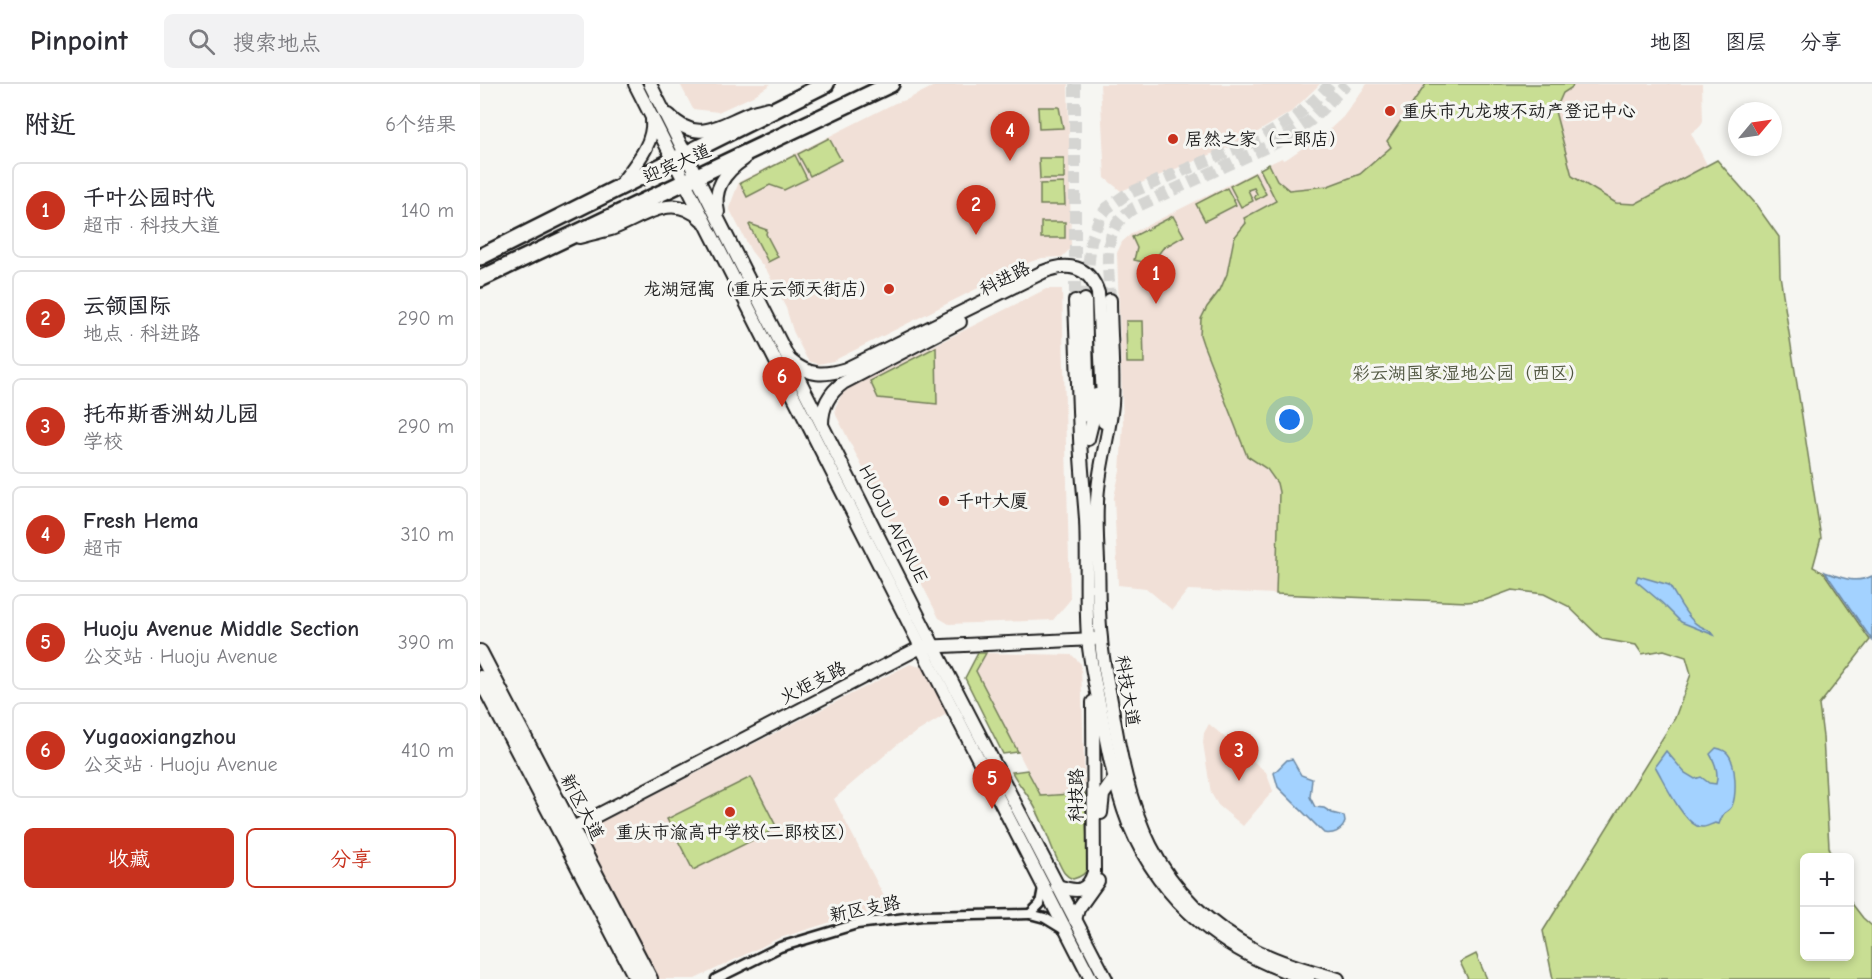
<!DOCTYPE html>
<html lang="zh">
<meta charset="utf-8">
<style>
:root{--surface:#fff;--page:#f2f2f3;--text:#2b2b33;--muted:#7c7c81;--line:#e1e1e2;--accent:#c8321e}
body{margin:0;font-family:"Comic Neue","LXGW WenKai TC",sans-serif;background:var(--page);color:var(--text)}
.controls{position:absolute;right:18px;bottom:18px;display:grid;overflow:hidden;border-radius:9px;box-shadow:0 3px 9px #0003}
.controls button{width:54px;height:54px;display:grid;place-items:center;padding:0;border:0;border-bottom:2px solid var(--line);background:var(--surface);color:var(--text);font:30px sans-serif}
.compass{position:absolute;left:1248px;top:18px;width:54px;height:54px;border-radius:50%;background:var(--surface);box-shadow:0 3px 9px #0003;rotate:61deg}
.you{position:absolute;left:810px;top:336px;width:21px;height:21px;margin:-15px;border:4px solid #fff;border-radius:50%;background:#1a73e8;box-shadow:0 0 0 9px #1a73e833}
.badge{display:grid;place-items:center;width:39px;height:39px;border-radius:50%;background:var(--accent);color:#fff;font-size:20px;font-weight:700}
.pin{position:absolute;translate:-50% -50px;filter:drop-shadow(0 2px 3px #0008)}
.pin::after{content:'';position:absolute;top:32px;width:21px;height:18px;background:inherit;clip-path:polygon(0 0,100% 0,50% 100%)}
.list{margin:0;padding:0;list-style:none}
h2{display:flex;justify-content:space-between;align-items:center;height:78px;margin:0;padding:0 24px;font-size:26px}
h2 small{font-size:20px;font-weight:400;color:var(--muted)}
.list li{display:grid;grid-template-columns:39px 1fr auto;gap:18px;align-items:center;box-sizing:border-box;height:96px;margin:0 12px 12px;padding:0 12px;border:2px solid var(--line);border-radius:9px}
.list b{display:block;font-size:22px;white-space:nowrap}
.list p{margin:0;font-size:20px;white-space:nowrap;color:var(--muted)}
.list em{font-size:20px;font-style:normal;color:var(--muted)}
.actions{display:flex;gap:12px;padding:18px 24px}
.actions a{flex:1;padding:14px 0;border:2px solid var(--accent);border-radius:9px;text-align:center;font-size:21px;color:var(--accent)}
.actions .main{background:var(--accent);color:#fff}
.icon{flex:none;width:33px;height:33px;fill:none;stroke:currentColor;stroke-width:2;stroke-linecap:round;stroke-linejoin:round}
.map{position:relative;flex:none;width:1392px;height:895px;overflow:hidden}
header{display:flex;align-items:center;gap:36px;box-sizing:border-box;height:84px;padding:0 30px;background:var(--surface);border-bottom:2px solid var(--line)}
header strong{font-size:28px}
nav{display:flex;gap:33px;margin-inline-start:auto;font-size:21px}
.search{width:420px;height:54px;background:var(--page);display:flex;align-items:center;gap:15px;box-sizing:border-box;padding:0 21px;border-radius:9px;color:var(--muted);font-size:22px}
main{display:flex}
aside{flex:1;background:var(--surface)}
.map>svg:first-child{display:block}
.built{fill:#f1e0d7}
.green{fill:#c8de93;stroke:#727d58;stroke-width:1.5}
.water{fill:#a3d2ff;stroke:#6d89a4;stroke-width:1.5}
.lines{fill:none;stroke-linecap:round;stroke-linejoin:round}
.secondary-tunnel{stroke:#d5d5d2;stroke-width:12;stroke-dasharray:12 6;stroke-linecap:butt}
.street-casing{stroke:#1c1c1c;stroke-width:13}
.secondary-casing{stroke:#1c1c1c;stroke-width:16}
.primary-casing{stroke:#1c1c1c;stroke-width:18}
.highway-casing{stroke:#1c1c1c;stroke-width:20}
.street{stroke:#f6f6f2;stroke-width:8}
.secondary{stroke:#f6f6f2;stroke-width:12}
.primary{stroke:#f6f6f2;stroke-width:14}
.highway{stroke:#f6f6f2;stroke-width:15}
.poi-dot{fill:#c8321e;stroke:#f6f6f2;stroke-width:2}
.labels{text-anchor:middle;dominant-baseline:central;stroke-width:6;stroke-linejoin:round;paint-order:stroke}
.poi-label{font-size:18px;fill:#1c1c1c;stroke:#f6f6f2;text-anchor:start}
.street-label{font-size:18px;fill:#1c1c1c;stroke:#f6f6f2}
.park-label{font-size:18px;fill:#505640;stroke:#f6f6f2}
</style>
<header>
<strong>Pinpoint</strong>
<div class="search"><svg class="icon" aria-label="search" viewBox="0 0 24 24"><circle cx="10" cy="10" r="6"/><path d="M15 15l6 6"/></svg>搜索地点</div>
<nav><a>地图</a><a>图层</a><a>分享</a></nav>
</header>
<main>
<aside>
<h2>附近<small>6个结果</small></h2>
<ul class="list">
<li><span class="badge">1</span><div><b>千叶公园时代</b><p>超市 · 科技大道</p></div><em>140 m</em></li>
<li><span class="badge">2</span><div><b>云领国际</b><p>地点 · 科进路</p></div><em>290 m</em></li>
<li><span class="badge">3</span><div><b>托布斯香洲幼儿园</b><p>学校</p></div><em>290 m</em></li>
<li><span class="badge">4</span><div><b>Fresh Hema</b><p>超市</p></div><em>310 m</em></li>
<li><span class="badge">5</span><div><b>Huoju Avenue Middle Section</b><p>公交站 · Huoju Avenue</p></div><em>390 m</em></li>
<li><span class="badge">6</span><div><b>Yugaoxiangzhou</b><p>公交站 · Huoju Avenue</p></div><em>410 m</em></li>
</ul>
<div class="actions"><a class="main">收藏</a><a>分享</a></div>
</aside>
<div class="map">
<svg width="1392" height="895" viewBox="0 0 1392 895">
<rect width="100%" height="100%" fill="#f6f6f2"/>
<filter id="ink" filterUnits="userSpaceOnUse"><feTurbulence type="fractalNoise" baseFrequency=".0167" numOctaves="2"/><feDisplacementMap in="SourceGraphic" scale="12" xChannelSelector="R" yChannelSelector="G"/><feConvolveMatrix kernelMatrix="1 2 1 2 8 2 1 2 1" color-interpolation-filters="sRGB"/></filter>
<g filter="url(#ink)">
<!-- built -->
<g class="built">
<polygon points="200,0 291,0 273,12 238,28 213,25"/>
<polygon points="458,0 588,0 591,164 582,173 562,174 550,178 353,277 339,280 331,278 327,275 313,247 306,224 287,187 271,167 249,124 259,98 415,19 426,16"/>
<polygon points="620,0 840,0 811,28 776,49 752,62 641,107 625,94"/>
<polygon points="887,0 946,0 907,57 912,63 880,90 848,102 809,106 797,96 789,80 802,74 803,76 808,74 850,45 863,33"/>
<polygon points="1094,0 1222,0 1223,37 1220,42 1211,49 1227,81 1155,120 1136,119 1092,92 1075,27 1083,9 1091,4"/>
<polygon points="780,85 796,117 764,134 766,139 752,160 751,177 747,191 740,206 727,223 721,235 720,251 767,372 781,380 797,399 800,416 796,510 708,506 692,526 666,504 638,501 634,413 640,387 643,341 637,169 642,158 652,149"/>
<polygon points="566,205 582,205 590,516 573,536 469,540 459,534 356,331 355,324 362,310 370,304"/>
<polygon points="506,569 592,571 601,580 605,709 561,712 496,587"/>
<polygon points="430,580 444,584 468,629 419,659 354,715 411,826 373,831 297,855 215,895 178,895 109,759 115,741"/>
<polygon points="729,640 786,688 793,707 763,742 738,721 731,709 723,659 724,649"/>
</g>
<!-- green -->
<g class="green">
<polygon points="946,0 1094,0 1091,4 1083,9 1075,27 1092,92 1136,119 1155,120 1237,76 1274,118 1299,153 1300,191 1341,454 1333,483 1344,489 1390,556 1339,621 1343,653 1349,763 1352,773 1324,774 1324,872 1370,872 1370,817 1383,834 1392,842 1392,895 1073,895 1063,847 1195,634 1211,590 1206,573 1184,566 1162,570 1156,561 1122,555 1088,522 1064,510 1032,506 1005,516 987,518 796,510 799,408 797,399 787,385 767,372 723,260 720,251 721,235 727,223 740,206 747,190 754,154 766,139 764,134 796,117 780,85 789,80 797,96 809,106 848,102 880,90 911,63 907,57"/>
<polygon points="558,23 579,23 583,44 559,45"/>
<polygon points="349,54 361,76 330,92 318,70"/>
<polygon points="315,71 327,95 304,106 290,101 267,113 260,99"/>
<polygon points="559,74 584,74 584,95 560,95"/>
<polygon points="775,89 786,110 776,116 774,112 777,110 774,104 768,106 773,117 761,123 750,102"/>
<polygon points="584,99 585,121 560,121 560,100"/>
<polygon points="747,104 756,121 725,137 716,120"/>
<polygon points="693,132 704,152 683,164 671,180 654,176 657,164 652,153"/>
<rect x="561" y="138" width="24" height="16"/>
<polygon points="270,140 287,146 286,150 298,173 288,178 269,141"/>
<polygon points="646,237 663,237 664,279 647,279"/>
<polygon points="456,263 457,320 398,314 390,297"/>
<polygon points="498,569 506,569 496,587 538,668 523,670 485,594"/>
<path d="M547 686 561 712 605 709 608 783C606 790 601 793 593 795 584 792 582 785 578 777 569 759 564 738 553 720 547 709 538 700 532 688Z"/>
<polygon points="271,693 297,744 213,786 187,735"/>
<polygon points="996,870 1007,895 988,895 980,878"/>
</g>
<!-- water -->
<g class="water">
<path d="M1345 488C1362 494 1375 500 1392 492V556Z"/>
<path d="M1158 492 1189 501C1197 513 1203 528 1214 538 1220 544 1229 544 1234 551L1201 538 1182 519 1156 497Z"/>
<path d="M1236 664C1241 665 1245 666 1248 670 1256 680 1257 710 1252 722 1250 727 1245 727 1243 731 1241 734 1240 737 1239 740L1235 739C1229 741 1224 745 1217 742 1201 735 1184 697 1175 682L1186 667 1205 689 1215 695 1221 693 1229 699 1236 700C1239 689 1236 680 1230 670Z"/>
<path d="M812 675 821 691 832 695 830 713 835 723 844 724 852 729 864 732 865 738C862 747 853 751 844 749L798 703 794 689 807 676Z"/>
</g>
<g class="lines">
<!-- secondary-tunnel -->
<g class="secondary-tunnel">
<polyline points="595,0 595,217"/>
<path d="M605 216 611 157 620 133 627 124 647 110 781 54C807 40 831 23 850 0"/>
<path d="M630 216C629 180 619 146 654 124L802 56 831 36 867 0"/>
</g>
<defs>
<g id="street">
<polyline points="563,804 560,820 550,830 565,834 583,845"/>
<polyline points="236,895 300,863 377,840 442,832 550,830"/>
</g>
<g id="secondary">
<polyline points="155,0 441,563 611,895"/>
<polyline points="170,0 454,563 626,895"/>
<path d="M189 31C217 61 239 41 270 29 275 27 282 26 288 24"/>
<path d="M138 104C152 84 175 61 172 35"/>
<path d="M238 128C232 105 246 87 264 75"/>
<path d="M99 153C109 150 120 148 131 145 162 134 192 106 222 136"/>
<polyline points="605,216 608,332"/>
<path d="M630 216C630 248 634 288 632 320 629 353 618 385 617 418 616 438 617 458 618 477 619 503 618 529 621 554 622 575 627 596 631 617 648 725 671 812 777 867 803 880 831 887 858 895"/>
<path d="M595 217C597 263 598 308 600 354 601 381 604 408 606 435 608 475 605 514 608 553 610 582 618 611 623 639 629 673 636 707 649 740 682 820 746 870 828 895"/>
<path d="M311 277C329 292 344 292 366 285L563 188C587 178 609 181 618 209L624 338"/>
<path d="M342 340C342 322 349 309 363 299L480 238"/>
<polyline points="608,355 615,327 616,311"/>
<polyline points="621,729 623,711 637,691"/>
<polyline points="85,748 441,563 614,555"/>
<path d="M577 802C596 808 607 810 614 788L613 618"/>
<polyline points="595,836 598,825 618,797"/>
</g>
<g id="primary">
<polyline points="0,568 170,895"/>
<polyline points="0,594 157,895"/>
</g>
<g id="highway">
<polyline points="0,173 346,0"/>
<polyline points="0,195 411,0"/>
</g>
</defs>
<!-- street casing -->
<use href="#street" class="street-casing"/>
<!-- secondary casing -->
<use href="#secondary" class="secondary-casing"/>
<!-- primary casing -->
<use href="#primary" class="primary-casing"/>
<!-- highway casing -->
<use href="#highway" class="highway-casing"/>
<!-- street -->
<use href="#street" class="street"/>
<!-- secondary -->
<use href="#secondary" class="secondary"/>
<!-- primary -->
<use href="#primary" class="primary"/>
<!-- highway -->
<use href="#highway" class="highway"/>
</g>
</g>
<!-- markers -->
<g class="poi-dot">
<circle cx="910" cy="27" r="6"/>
<circle cx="693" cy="55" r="6"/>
<circle cx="409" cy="205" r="6"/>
<circle cx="464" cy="417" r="6"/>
<circle cx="250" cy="728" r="6"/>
</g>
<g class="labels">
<!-- poi labels -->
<g class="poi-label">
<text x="922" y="27">重庆市九龙坡不动产登记中心</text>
<text x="705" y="55">居然之家（二郎店）</text>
<text x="397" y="205" text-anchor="end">龙湖冠寓（重庆云领天街店）</text>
<text x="476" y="417">千叶大厦</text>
<text x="250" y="748" text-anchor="middle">重庆市渝高中学校(二郎校区)</text>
</g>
<!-- street labels -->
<g class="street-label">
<text transform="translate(197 80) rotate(-24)">迎宾大道</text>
<text transform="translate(525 195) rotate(-27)">科进路</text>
<text transform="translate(413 440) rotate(63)">HUOJU AVENUE</text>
<text transform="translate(333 599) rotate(-27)">火炬支路</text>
<text transform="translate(647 607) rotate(81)">科技大道</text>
<text transform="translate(596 711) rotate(-90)">科技路</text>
<text transform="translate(102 723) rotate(62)">新区大道</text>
<text transform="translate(385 825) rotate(-11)">新区支路</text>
</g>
<!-- park labels -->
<g class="park-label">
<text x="989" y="289">彩云湖国家湿地公园（西区）</text>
</g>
</g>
</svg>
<div class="controls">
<button>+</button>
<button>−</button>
</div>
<svg class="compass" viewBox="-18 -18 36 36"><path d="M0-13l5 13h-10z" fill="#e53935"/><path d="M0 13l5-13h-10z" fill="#7c7c81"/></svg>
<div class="you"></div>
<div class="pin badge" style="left:676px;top:220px">1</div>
<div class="pin badge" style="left:496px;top:151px">2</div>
<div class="pin badge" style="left:759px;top:697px">3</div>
<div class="pin badge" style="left:530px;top:77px">4</div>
<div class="pin badge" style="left:512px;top:725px">5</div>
<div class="pin badge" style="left:302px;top:323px">6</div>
</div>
</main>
